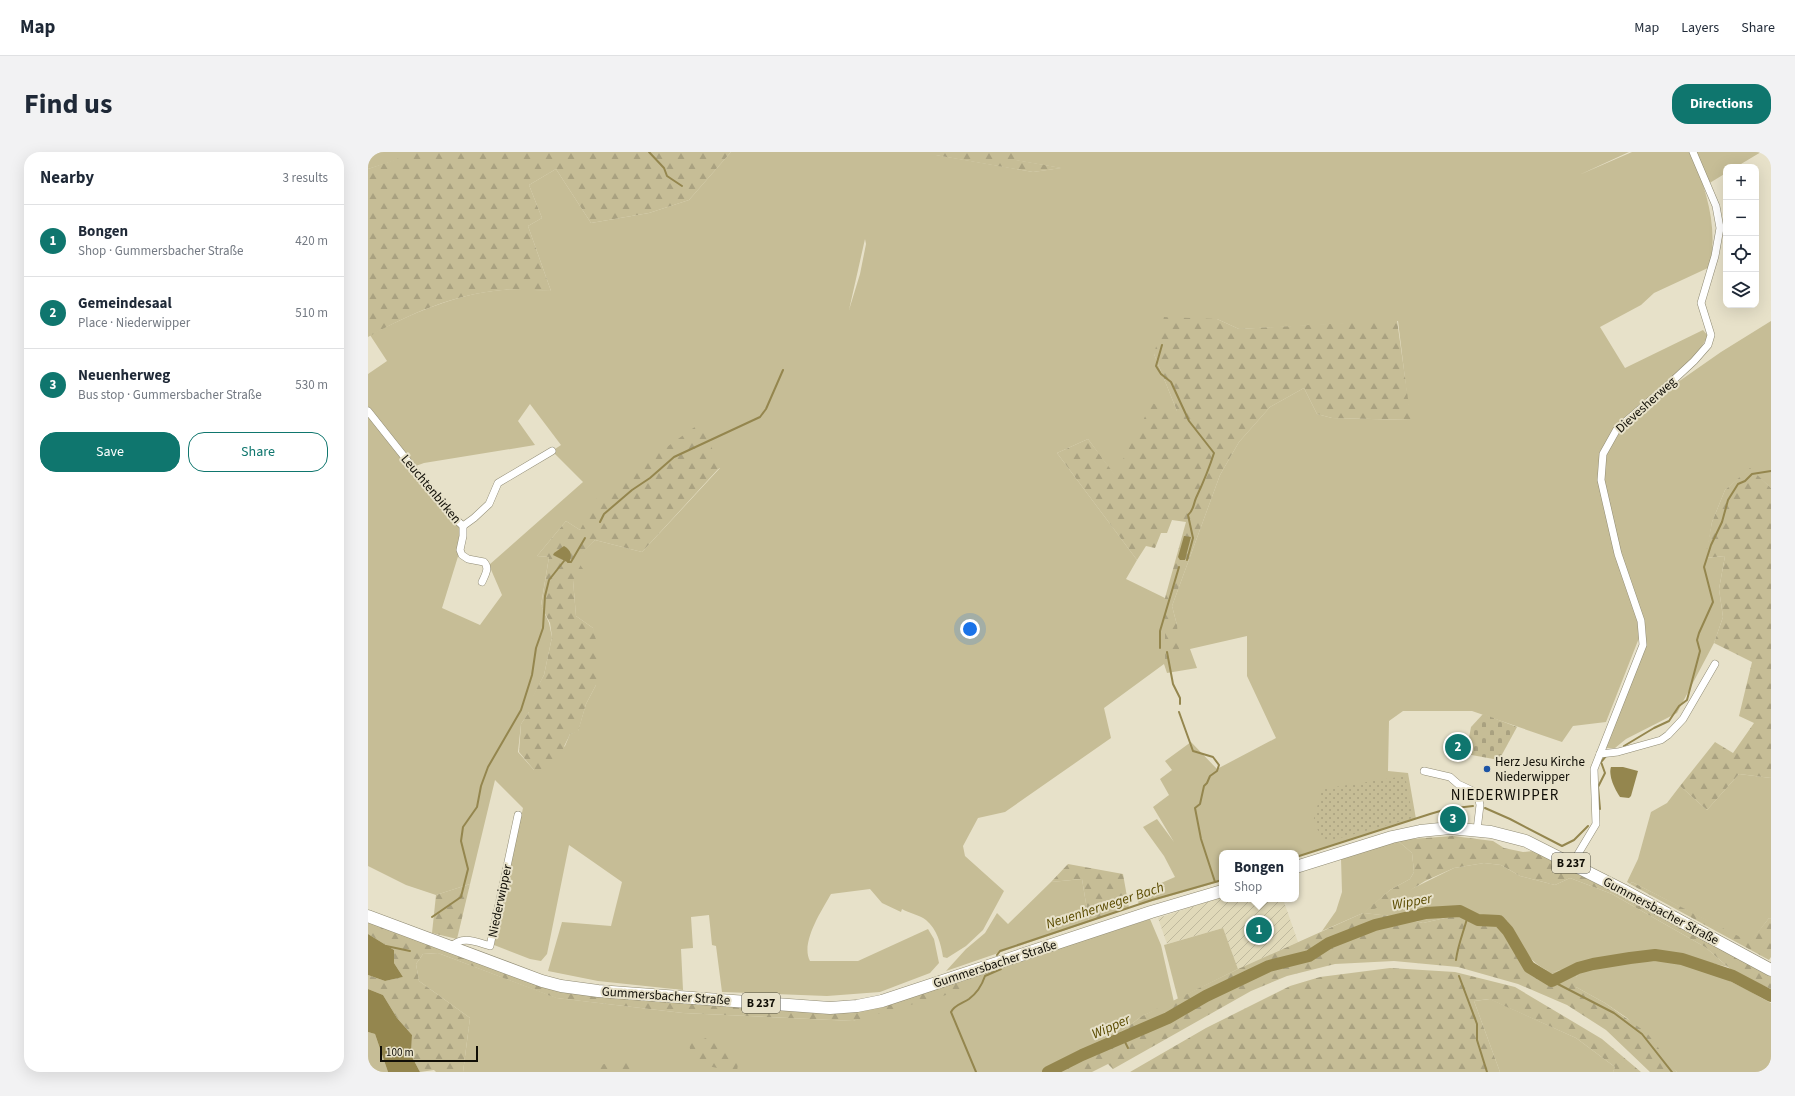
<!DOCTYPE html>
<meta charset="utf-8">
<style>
:root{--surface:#fff;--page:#f2f2f3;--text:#1f2937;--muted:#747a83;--line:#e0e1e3;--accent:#0f766e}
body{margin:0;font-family:"Source Sans 3",sans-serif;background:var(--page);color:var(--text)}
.controls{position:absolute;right:12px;top:12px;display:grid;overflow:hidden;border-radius:8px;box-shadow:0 4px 16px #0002}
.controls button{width:36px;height:36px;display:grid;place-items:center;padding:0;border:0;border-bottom:1px solid var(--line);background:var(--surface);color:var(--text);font:20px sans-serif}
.scale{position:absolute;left:12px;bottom:10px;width:98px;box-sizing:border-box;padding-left:4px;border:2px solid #110f07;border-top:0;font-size:11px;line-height:14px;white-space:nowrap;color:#110f07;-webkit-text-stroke:3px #e7e1c9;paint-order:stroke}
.you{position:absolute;left:602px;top:477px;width:14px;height:14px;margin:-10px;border:3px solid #fff;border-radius:50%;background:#1a73e8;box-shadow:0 0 0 6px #1a73e833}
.badge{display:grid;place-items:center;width:26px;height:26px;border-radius:50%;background:var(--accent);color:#fff;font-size:13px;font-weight:700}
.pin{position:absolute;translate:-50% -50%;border:2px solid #fff;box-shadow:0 1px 4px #0006}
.popup{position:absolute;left:851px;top:698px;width:80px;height:52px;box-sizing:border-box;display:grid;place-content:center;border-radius:8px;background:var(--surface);filter:drop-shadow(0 1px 3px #0005);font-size:13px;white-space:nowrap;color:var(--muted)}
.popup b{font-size:15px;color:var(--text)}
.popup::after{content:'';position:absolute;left:50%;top:100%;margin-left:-8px;border:8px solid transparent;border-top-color:var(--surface)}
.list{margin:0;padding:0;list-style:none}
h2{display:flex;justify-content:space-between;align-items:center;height:52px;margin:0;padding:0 16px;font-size:17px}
h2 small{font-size:13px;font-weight:400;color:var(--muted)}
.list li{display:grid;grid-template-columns:26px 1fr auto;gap:12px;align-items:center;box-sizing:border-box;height:72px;padding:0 16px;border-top:1px solid var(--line)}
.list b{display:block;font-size:15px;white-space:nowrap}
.list p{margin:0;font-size:13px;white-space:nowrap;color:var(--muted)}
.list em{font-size:13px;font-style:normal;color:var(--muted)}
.actions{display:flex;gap:8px;padding:12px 16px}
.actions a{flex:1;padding:9px 0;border:1px solid var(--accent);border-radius:16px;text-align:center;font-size:14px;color:var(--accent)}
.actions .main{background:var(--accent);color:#fff}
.icon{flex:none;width:22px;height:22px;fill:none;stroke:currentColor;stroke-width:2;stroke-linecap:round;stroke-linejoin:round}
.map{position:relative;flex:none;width:1403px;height:920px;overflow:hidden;border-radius:16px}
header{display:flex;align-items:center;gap:24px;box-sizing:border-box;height:56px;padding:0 20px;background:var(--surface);border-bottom:1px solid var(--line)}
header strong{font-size:19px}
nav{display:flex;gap:22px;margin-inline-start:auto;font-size:14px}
.intro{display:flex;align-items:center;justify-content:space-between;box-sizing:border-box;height:96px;padding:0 24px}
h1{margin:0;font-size:28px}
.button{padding:10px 18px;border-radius:16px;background:var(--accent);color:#fff;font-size:14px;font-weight:700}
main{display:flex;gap:24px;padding:0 24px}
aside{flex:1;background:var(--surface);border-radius:16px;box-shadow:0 4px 16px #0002}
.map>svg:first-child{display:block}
.industrial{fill:url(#industrial-furrows)}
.green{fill:#c6bd96;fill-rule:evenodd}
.forest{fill:url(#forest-firs)}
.cemetery{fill:url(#cemetery-stones)}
.park{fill:url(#park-dots)}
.water{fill:#94864e}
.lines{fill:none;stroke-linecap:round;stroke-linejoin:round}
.stream{stroke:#94864e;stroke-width:2}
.river{stroke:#94864e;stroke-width:12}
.street-casing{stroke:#908b74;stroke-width:8}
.primary-casing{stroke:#908b74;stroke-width:13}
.street{stroke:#fff;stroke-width:7}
.primary{stroke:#fff;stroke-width:12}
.poi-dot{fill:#1d54a5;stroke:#e7e1c9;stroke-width:1.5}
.labels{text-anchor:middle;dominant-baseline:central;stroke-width:4;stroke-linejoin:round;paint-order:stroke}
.shield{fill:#e7e1c9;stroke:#514e41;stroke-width:1}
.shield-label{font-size:12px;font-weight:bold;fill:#110f07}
.street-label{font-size:13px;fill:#110f07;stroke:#e7e1c9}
.poi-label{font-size:13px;fill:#110f07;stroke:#e7e1c9;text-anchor:start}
.water-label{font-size:14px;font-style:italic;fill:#5a4b00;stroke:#e7e1c9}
.quarter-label{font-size:15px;letter-spacing:1px;fill:#110f07;stroke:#e7e1c9}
</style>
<header>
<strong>Map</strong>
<nav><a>Map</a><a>Layers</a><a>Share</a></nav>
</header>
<div class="intro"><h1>Find us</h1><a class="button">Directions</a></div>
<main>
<aside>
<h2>Nearby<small>3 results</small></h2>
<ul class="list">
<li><span class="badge">1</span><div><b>Bongen</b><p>Shop · Gummersbacher Straße</p></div><em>420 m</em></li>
<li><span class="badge">2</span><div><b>Gemeindesaal</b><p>Place · Niederwipper</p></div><em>510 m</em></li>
<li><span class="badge">3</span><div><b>Neuenherweg</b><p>Bus stop · Gummersbacher Straße</p></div><em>530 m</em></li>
</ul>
<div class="actions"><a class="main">Save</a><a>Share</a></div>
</aside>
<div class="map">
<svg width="1403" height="920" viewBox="0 0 1403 920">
<defs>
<pattern id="industrial-furrows" width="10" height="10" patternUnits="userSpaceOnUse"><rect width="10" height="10" fill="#e0d9b9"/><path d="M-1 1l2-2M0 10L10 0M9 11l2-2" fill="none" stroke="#bfb99e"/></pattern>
<pattern id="forest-firs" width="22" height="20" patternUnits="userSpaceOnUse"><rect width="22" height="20" fill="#c6bd96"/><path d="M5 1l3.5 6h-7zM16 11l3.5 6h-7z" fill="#a9a180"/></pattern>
<pattern id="cemetery-stones" width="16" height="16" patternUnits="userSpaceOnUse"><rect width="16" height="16" fill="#c6bd96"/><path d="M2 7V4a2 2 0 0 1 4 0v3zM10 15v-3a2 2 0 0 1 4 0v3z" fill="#a9a180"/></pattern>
<pattern id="park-dots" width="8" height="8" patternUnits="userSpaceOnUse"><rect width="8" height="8" fill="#c6bd96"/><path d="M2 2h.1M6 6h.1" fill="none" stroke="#a9a180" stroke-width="1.8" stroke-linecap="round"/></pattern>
</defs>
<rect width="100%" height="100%" fill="#e7e1c9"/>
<!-- industrial -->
<polygon class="industrial" points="854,745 854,747 915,747 930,790 870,817 855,776 799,792 790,766"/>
<!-- green -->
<g class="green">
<polygon points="0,0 49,0 50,1 0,17"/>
<path d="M363 0H568V3L665 20 693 16 647 8V0H1261L1211 23 1264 0H1324C1338 40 1350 72 1342 115L1286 141 1273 153 1232 175 1257 216 1335 178 1340 184 1329 202 1249 275 1233 301 1230 327 1270 469 1271 486 1238 570 1205 574 1194 590 1104 559H1035L1021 569 1020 619 1040 621 1048 667 928 705V701H854V729L771 753 768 742 807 725 796 704 775 675 789 667 806 690 785 655 801 643 792 627 804 618 797 609 823 590 849 617 908 586 879 524V484L822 497 829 516 799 521 796 512 736 556 743 586 637 660 610 666 595 694 597 704 636 739 615 778 598 794 579 806 575 805C573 792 569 777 558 768 552 763 541 761 534 757L533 760 514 751 502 737 463 742C454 758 432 791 442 809H490L560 777 566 787 571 811 562 821 512 840 459 844 354 840 348 794 344 793 341 763 323 765 325 796 313 797 315 838 230 829 180 819 194 770 243 774 254 730 201 693 179 802 173 809 162 807 126 793 155 656 127 628 102 732 68 743 38 733 0 714V262L91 375 92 398 74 456 112 473 134 443 121 413 215 330 184 299 193 293 162 252 150 269 167 293 56 311 45 315 0 259V222L19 209 2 183C43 162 87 142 134 138 150 137 167 138 183 139L160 74 174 66 161 33 188 17 223 71 281 61 321 48ZM497 87 498 92 492 122 481 158ZM849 167 871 177 1030 169 1042 268 964 266 949 262 936 236 902 255 871 290 852 323 804 454 809 473 797 511V446L758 427 769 408 689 301 720 287 747 324 809 259 786 202ZM352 316 274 400 227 388 207 407 205 428 208 464 225 476 228 533 218 552 210 579 202 582 197 594 166 618 150 600 153 572 161 560 162 551 176 523 184 485 181 471 173 453 181 405 169 404 198 369 212 378Z"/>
<polygon points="1327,0 1393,0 1368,15 1358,15 1358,21 1340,32"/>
<polygon points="1403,169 1403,336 1382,317 1357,338 1344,370 1338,406 1357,404 1351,437 1355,465 1346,491 1309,561 1258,587 1247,596 1237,596 1278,491 1277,472 1252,401 1236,327 1238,303 1253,278 1300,237 1353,200"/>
<polygon points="1371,622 1403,626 1403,767 1401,766 1382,791 1264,730 1262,732 1259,730 1270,707 1283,660 1299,651 1312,634 1339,658"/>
<path d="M1029 688 1044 701 1046 720 1042 727 1022 738 997 760 1086 716 1116 711 1133 713 1152 724 1187 733 1202 726 1244 742 1337 795 1360 815C1325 806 1290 796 1254 803 1230 808 1207 817 1183 820 1158 810 1152 791 1139 769L1099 761 1055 771 1031 765 995 761 954 779 968 759 974 740 973 706Z"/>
<polygon points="714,727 721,770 578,819 598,797 617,781 629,761 640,772 683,730"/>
<polygon points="782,767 793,793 806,850 774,864 745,886 717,899 700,904 676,920 95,920 102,866 51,829 48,812 55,802 70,801 189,846 315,861 485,869 625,818"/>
<polygon points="855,776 870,817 810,847 796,793"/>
<path d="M1260 810C1279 810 1300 807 1319 812 1349 821 1376 836 1403 851V920H1309L1259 866 1237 851 1208 835V825L1213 818Z"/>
<polygon points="1122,847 1208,886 1247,915 1245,920 1132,920 1106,849"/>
<polygon points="0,880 7,882 20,920 0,920"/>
</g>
<!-- forest -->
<g class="forest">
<path d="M49 0H363L321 48 281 61 223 71 188 17 161 33 174 66 160 74 183 139C167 139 151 137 135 138 87 142 41 162 0 185V17Z"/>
<polygon points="568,0 647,0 648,8 694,16 665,20 567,3"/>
<polygon points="796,165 849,167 871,177 1029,168 1043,268 964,266 949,262 936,236 902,255 871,290 852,323 804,454 809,473 811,497 797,512 797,446 818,370 804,368 799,381 793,381 787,396 778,394 769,408 689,301 720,287 747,323 784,251 809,259 786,202"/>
<polygon points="331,272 343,294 352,315 274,400 227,388 208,407 215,417 205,428 208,464 225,476 233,507 228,533 218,552 210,580 202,582 184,620 166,618 151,600 153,572 161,560 161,551 176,523 184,485 182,471 173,454 181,405 169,404 198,369 212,378 230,344"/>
<polygon points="1382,316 1403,336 1403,626 1371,622 1339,658 1312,634 1347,590 1365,601 1386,571 1371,564 1384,510 1346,491 1355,465 1351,437 1357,404 1337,406 1344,370 1357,338"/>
<path d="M1085 684 1125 689 1136 696 1155 700 1165 699 1251 741 1403 825V837L1367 821 1337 795 1244 742 1202 726 1187 733 1152 724 1133 713 1116 711 1086 716 1057 729 1024 750 996 761 1031 765 1055 771 1099 761 1139 769C1152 790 1162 822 1192 819L1198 826 1213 818 1208 825V835L1237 851 1279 881 1309 920H1282L1238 878 1199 853 1150 832 1090 815 1026 809 967 812 919 824 883 839 745 917 740 912 724 920H691L745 886 774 864 870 817 995 761 1022 738 1042 727 1046 720 1044 701 1029 688Z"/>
<polygon points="700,712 755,722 761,756 721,770 714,727 683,730"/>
<polygon points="1264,730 1382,790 1401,766 1403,767 1403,805 1401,808 1262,732"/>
<polygon points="102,732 89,787 64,781 68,743"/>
<polygon points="0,769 174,834 460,860 625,818 603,836 485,869 315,861 188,846 70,801 55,802 48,812 51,829 102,866 95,920 68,920 66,918 52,920 43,903 44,883 29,866 15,843 0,837 0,823 17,829 35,825 26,811 26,798 0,782"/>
<polygon points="1022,816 1087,820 1147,835 1234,887 1273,920 1245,920 1247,915 1208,886 1121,847 1106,849 1132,920 762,920 838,876 922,834 952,825"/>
<polygon points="344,884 354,893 371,903 369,920 325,911 321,892"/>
<polygon points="257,906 275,911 268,920 222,920 219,917"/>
</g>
<!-- cemetery -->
<polygon class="cemetery" points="1115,562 1149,575 1131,608 1098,602 1103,575"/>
<!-- park -->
<polygon class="park" points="1037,624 1045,666 957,690 945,670 954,637"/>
<!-- water -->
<g class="water">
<polygon points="816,384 823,385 817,408 812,408 810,405"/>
<path d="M196 394C204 399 204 403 201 411L185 403 186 401Z"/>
<path d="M1243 615H1255L1270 619 1263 644 1261 646 1252 645C1247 638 1240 623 1243 615Z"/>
<polygon points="0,782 26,798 26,811 35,825 17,829 0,823"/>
<polygon points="0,837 15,843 29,866 44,883 43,903 52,920 20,920 7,882 0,880"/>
</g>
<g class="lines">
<!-- stream -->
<g class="stream">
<polyline points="281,0 296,16 299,24 314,34"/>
<path d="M794 193 788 214 793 222 803 230 821 269 846 301C841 317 835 331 828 346 825 353 826 358 820 363L825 386 819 408"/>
<polyline points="232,370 236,362 264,338 282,326 306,305 392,265 398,257 415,218"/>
<polyline points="200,410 203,410 217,386"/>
<polyline points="792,496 792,479 811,415"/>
<polyline points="799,500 805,532 812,546 812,552"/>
<polyline points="811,560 825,599 845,605 851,613 849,619 842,624 839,631 836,634 832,652 827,656 833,687 847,730"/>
<polyline points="1256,594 1286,576 1301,569 1311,554 1319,548 1332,499 1329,488 1331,481 1345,450 1336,415 1343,393 1354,370 1360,348 1370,332 1377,329 1384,322 1403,319"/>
<polyline points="1117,656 1142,667 1194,694 1206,688 1220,674"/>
<polyline points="1232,657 1230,635 1237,621 1233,610 1238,604"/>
<polyline points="928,705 1062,662 1079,657 1105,654"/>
<polyline points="64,765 93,745 100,717 93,689 95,675 109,655 113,634 120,615 153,558 164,523 168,496 175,476 177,444 181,428 196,409"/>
<polyline points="16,795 18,794 42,799"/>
<polyline points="629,803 632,799 784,748 854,728"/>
<path d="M1088 808C1090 792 1096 779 1100 763"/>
<polyline points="1091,824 1109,872 1109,888 1119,920"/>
<polyline points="1184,829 1246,861 1274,882 1304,920"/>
<polyline points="755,886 760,896"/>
<path d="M608 920 583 860C586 853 595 851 601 847 609 841 614 833 617 824L633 817"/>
</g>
<!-- river -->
<polyline class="river" points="680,920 714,903 800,866 838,844 901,814 941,804 961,791 1007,773 1058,761 1092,759 1110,768 1131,769 1140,779 1161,815 1184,829 1210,816 1225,812 1262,806 1287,803 1314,807 1365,824 1403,844"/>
<defs>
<g id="street">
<path d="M0 259 81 361 95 374V384L92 398 94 403 100 407 116 410C122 416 117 423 114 430"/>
<polyline points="95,374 106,366 121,352 130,331 184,299"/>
<polyline points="1232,602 1250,600 1293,588 1300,583 1315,567 1347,512"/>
<polyline points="1056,619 1082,625 1090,632 1105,639 1110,644 1112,653 1109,678"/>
<polyline points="1204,712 1228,672 1226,617 1275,493 1273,469 1250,402 1233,328 1235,302 1249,277 1298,235 1326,209 1340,193 1343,183 1333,151 1347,104 1352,76 1348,54 1325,0"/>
<path d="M83 795C94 783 108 790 122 794L150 663"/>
</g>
<g id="primary">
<polyline points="928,715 1024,685 1052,679 1082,676 1123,680 1158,689 1255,738 1403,818"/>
<polyline points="0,764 174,829 193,834 230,839 462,856 489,854 514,849 783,760 854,739"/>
</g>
</defs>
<!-- street casing -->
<use href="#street" class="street-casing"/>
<!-- primary casing -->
<use href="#primary" class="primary-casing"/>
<!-- street -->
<use href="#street" class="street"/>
<!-- primary -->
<use href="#primary" class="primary"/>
</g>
<!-- markers -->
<circle class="poi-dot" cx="1119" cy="617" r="4"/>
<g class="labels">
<!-- shield labels -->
<g class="shield">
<rect x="1184" y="701" width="38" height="20" rx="3"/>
<rect x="374" y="841" width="38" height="20" rx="3"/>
</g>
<g class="shield-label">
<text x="1203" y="711">B 237</text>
<text x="393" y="851">B 237</text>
</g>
<!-- street labels -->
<g class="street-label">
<text transform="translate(1278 253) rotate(-42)">Dievesherweg</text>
<text transform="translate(63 337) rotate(50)">Leuchtenbirken</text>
<text transform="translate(132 749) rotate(-78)">Niederwipper</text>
<text transform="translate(1293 759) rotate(28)">Gummersbacher Straße</text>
<text transform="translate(627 812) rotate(-18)">Gummersbacher Straße</text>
<text transform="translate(298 844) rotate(4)">Gummersbacher Straße</text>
</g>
<!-- poi labels -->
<g class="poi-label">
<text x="1127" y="610">Herz Jesu Kirche<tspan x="1127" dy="15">Niederwipper</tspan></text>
</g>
<!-- water labels -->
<g class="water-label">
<text transform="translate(1044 750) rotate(-10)">Wipper</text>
<text transform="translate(737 754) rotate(-18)">Neuenherweger Bach</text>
<text transform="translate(743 875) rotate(-24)">Wipper</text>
</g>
<!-- quarter labels -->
<g class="quarter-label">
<text x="1137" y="643">NIEDERWIPPER</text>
</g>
</g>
</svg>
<div class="controls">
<button>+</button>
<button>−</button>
<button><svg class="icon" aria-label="locate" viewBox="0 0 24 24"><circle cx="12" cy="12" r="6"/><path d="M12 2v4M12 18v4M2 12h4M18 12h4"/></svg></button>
<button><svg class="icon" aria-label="layers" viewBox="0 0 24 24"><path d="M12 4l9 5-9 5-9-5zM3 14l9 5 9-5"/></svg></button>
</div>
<div class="scale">100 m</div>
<div class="you"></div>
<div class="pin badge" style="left:891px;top:778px">1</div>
<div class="popup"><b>Bongen</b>Shop</div>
<div class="pin badge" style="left:1090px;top:595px">2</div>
<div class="pin badge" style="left:1085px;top:667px">3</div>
</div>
</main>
